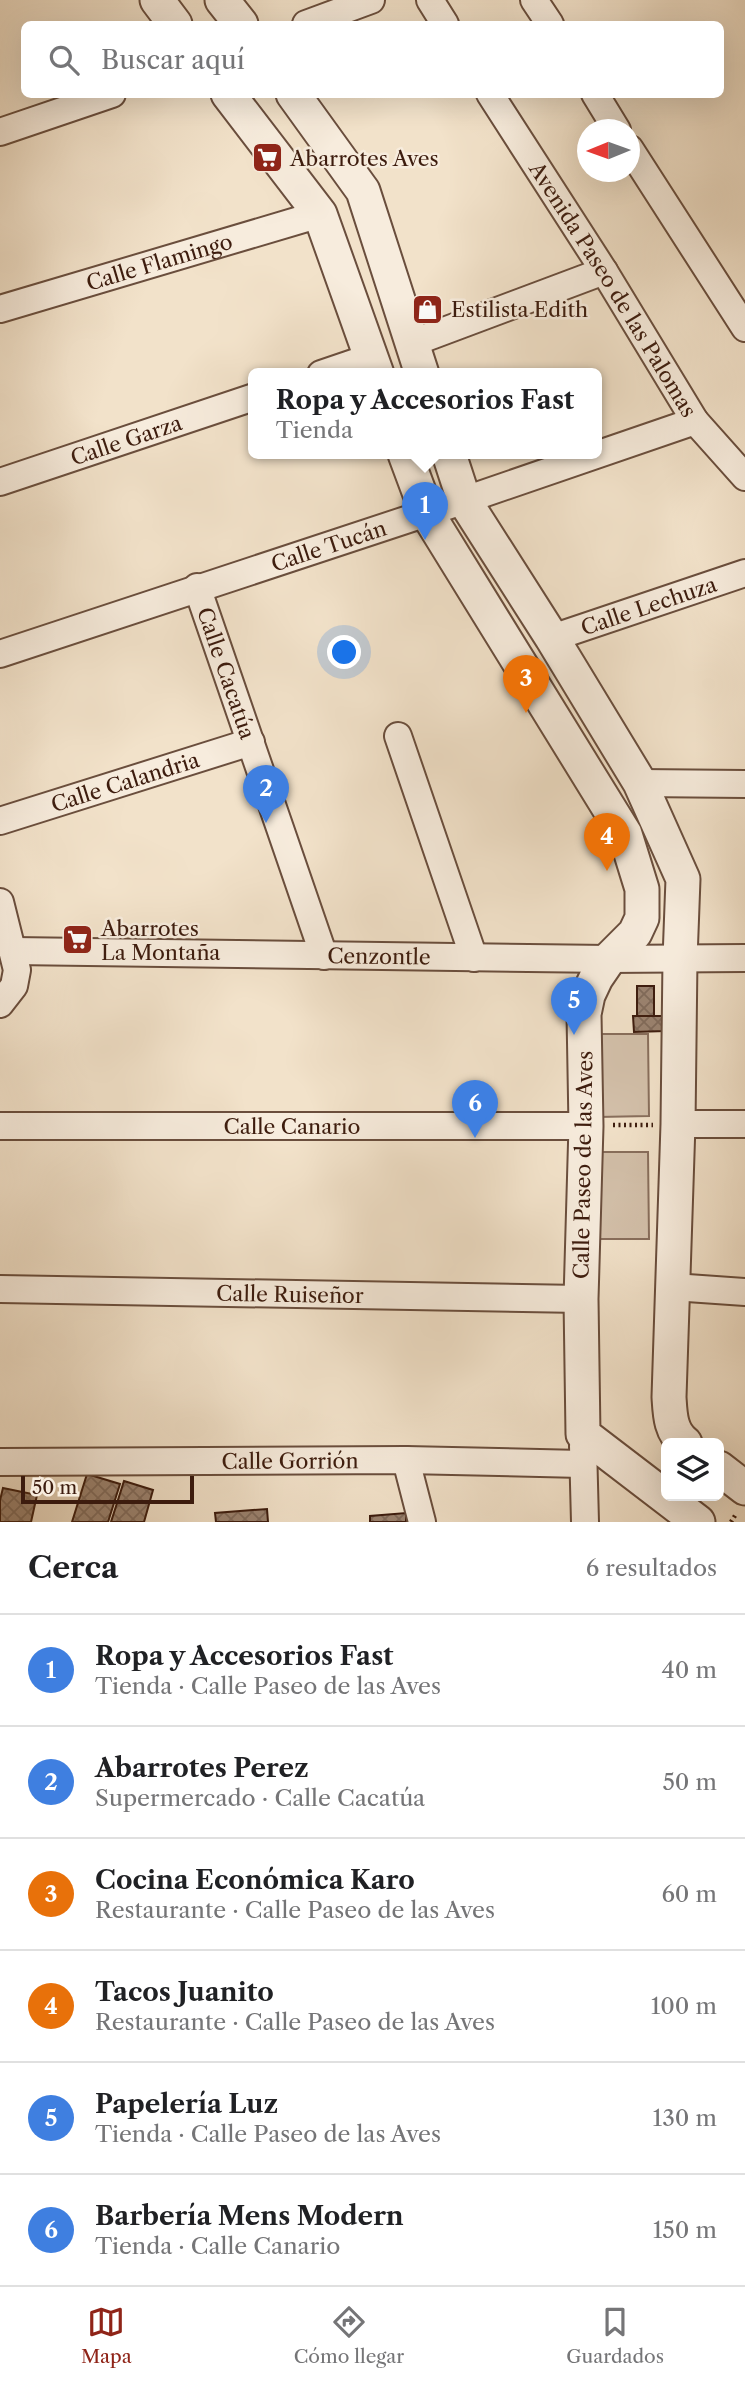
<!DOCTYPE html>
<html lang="es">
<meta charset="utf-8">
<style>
:root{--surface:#fff;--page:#f2f2f2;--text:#202124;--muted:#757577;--line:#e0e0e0;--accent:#8f2418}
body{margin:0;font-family:"Libre Caslon Text",serif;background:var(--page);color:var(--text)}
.controls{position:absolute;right:21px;bottom:21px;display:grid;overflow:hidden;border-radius:10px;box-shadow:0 7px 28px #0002}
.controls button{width:63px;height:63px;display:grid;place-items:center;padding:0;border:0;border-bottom:2px solid var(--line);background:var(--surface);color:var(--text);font:35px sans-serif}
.compass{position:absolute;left:577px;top:119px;width:63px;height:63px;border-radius:50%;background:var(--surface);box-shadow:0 7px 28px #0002;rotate:269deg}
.scale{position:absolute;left:21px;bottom:18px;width:173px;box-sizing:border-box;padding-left:7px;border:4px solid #3d1c0e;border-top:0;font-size:19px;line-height:24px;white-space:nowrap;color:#3d1c0e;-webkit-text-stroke:5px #f7ecdd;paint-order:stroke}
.you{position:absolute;left:345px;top:653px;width:24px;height:24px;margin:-18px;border:5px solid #fff;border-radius:50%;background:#1a73e8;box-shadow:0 0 0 10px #1a73e833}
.badge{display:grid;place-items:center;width:46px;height:46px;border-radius:50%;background:var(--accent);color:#fff;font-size:23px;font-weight:700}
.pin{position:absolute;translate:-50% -58px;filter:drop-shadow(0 2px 4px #0008)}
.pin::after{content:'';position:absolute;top:37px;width:24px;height:21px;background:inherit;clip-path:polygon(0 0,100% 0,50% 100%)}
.popup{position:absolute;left:248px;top:368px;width:354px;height:91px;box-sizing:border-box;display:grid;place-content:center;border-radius:10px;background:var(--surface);filter:drop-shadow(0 2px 5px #0005);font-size:23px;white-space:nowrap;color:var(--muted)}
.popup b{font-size:26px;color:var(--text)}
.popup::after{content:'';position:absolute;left:50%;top:100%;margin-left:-14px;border:14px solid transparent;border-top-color:var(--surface)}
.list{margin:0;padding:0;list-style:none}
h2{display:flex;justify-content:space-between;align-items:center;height:91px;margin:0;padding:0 28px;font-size:30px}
h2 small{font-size:23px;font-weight:400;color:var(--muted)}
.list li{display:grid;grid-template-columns:46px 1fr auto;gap:21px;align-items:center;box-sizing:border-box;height:112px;padding:0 28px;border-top:2px solid var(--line)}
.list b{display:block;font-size:26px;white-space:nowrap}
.list p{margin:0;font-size:23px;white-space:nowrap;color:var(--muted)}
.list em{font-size:23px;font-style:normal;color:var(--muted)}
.icon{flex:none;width:38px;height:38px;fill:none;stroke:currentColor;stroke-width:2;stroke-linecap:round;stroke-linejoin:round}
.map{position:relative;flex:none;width:745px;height:1522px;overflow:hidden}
.search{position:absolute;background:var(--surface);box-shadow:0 7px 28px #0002;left:21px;right:21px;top:21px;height:77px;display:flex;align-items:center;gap:18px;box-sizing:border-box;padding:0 24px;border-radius:10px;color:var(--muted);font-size:26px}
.sheet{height:763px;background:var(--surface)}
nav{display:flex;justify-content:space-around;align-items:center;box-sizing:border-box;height:98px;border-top:2px solid var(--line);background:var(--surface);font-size:19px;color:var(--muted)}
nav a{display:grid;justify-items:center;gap:4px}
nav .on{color:var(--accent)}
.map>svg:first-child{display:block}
.pitch{fill:#d3c0aa;stroke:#886e5c;stroke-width:2}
.building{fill:url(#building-cross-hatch);stroke:#3d1c0e;stroke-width:2}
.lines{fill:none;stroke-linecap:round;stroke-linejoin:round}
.minor-casing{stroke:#6a4e3d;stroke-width:30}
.tertiary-casing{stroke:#6a4e3d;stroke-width:37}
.path{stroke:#3d1c0e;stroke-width:4.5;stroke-dasharray:2 3.5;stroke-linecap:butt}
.minor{stroke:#f7ecdd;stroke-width:26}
.tertiary{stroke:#f7ecdd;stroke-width:33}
.labels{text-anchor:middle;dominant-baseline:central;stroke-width:5;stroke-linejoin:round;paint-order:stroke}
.poi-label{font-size:21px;fill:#3d1c0e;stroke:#f7ecdd;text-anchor:start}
.street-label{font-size:21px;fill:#3d1c0e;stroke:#f7ecdd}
</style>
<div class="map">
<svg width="745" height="1522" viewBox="0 0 745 1522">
<defs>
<pattern id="building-cross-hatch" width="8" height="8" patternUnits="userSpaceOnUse" patternTransform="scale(1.75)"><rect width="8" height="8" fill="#9b8370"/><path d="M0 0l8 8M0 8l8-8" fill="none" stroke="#806a5a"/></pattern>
</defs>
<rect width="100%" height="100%" fill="#f2e2ca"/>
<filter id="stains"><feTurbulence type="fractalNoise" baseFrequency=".00286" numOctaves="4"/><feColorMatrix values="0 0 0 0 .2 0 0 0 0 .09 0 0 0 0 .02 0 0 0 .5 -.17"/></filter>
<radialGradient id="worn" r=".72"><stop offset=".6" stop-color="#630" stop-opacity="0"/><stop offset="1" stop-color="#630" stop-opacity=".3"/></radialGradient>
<!-- pitch -->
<g class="pitch">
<polygon points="598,1034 648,1034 649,1116 598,1117"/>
<polygon points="598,1152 648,1152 649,1239 598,1239"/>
</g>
<!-- building -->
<g class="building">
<rect x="637" y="986" width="17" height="30"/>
<polygon points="633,1016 664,1016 665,1031 634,1032"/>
<polygon points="87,1474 120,1484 108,1522 72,1522"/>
<polygon points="124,1481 153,1490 144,1522 111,1522"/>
<polygon points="3,1488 37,1495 31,1522 0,1522 0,1500"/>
<polygon points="267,1509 268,1522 216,1522 215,1513"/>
<polygon points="406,1513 406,1522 370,1522 370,1516"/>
</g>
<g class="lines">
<defs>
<g id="minor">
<polyline points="430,0 445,24"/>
<polyline points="534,0 550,24"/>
<polyline points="306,24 371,0"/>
<path id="s1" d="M490 94 604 271 695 421 745 477"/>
<polyline points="595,94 617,130"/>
<polyline points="0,132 112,94"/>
<polyline points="630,149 745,328"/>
<path id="s2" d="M0 309 320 214"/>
<polyline points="412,343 604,271"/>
<polyline points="321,374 371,357"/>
<path id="s3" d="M0 482 254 397"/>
<path id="s4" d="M197 587 324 956"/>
<path id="s5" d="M552 638 745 573"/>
<path id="s6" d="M0 654 427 513 695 421"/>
<polyline points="398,736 474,958"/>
<polyline points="640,783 745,784"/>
<path id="s7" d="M0 821 251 742"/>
<polyline points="0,902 17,970 14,986 0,1004"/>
<path id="s8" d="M13 951 609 959 745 958"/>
<polyline points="678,1124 745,1124"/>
<path id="s9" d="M0 1126H586"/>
<polyline points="673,1287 745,1292"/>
<path id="s10" d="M0 1289 581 1299"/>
<polyline points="583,1446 585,1522"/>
<polyline points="406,1460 422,1522"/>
<path id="s11" d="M0 1462 406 1460 582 1464"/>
</g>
<g id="tertiary">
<polyline points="157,0 175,24"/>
<polyline points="222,0 241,24"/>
<polyline points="228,94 320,214 377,374"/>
<polyline points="293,94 363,191 422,374"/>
<polyline points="405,454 427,513 625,834 642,889 642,918 635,933 609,959 596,978 588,995 584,1014 586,1126 581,1299 583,1434 698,1522"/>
<path d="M449 454 464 500 552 638 640 783 683 879 680 959 678 1124 669 1397C670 1413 670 1432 685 1443"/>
<polyline points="719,1468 745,1488"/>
</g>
</defs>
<!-- minor casing -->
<use href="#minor" class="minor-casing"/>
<!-- tertiary casing -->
<use href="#tertiary" class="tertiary-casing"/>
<!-- path -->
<g class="path">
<polyline points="613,1125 653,1125"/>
<polyline points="731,1522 736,1514"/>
</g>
<!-- minor -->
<use href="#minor" class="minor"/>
<!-- tertiary -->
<use href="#tertiary" class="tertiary"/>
</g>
<!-- icons -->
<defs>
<symbol id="supermarket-square" viewBox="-11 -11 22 22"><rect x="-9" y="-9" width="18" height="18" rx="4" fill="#8f2418" stroke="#f7ecdd"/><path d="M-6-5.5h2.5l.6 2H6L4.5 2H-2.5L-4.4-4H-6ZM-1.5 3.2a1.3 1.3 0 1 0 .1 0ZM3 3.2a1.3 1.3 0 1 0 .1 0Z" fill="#fff"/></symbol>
<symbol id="shop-square" viewBox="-11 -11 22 22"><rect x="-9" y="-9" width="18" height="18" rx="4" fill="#8f2418" stroke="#f7ecdd"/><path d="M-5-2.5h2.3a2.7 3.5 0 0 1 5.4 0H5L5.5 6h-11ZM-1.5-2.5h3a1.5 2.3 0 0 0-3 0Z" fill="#fff"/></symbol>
</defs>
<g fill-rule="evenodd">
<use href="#supermarket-square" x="250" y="140" width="35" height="35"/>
<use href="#shop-square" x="410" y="292" width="35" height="35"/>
<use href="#supermarket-square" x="60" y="922" width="35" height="35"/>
</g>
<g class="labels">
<!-- poi labels -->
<g class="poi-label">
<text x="290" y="158">Abarrotes Aves</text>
<text x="451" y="309">Estilista Edith</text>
<text x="101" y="928">Abarrotes<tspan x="101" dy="24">La Montaña</tspan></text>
</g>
<!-- street labels -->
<g class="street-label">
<text stroke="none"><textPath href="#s2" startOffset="166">Calle Flamingo</textPath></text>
<text stroke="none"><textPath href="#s1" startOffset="231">Avenida Paseo de las Palomas</textPath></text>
<text stroke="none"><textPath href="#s3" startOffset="133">Calle Garza</textPath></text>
<text stroke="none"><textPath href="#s6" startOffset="346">Calle Tucán</textPath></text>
<text stroke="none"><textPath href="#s5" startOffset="102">Calle Lechuza</textPath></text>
<text stroke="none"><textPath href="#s4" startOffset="91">Calle Cacatúa</textPath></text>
<text stroke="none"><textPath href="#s7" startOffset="131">Calle Calandria</textPath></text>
<text stroke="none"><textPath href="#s8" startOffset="366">Cenzontle</textPath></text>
<text stroke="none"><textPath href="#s9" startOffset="292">Calle Canario</textPath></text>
<text transform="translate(583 1165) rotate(-89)">Calle Paseo de las Aves</text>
<text stroke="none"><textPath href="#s10" startOffset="290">Calle Ruiseñor</textPath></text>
<text stroke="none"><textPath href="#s11" startOffset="290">Calle Gorrión</textPath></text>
</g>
</g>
<rect width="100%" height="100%" filter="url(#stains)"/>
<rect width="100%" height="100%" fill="url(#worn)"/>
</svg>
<div class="controls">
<button><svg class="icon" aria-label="layers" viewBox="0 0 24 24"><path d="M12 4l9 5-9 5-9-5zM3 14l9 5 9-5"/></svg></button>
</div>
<svg class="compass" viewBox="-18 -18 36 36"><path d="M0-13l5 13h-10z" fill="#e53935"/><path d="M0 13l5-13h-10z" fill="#757577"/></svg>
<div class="scale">50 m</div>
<div class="you"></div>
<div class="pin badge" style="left:425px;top:540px;background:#3f7fe0">1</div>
<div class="popup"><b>Ropa y Accesorios Fast</b>Tienda</div>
<div class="pin badge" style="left:266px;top:823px;background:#3f7fe0">2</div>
<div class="pin badge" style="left:526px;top:713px;background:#e8710a">3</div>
<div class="pin badge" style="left:607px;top:871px;background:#e8710a">4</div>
<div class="pin badge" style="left:574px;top:1035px;background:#3f7fe0">5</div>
<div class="pin badge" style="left:475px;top:1138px;background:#3f7fe0">6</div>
<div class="search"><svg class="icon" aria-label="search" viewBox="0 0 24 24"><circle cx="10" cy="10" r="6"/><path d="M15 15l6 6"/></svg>Buscar aquí</div>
</div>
<section class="sheet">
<h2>Cerca<small>6 resultados</small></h2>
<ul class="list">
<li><span class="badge" style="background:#3f7fe0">1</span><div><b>Ropa y Accesorios Fast</b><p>Tienda · Calle Paseo de las Aves</p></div><em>40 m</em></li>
<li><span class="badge" style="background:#3f7fe0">2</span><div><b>Abarrotes Perez</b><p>Supermercado · Calle Cacatúa</p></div><em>50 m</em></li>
<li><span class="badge" style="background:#e8710a">3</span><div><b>Cocina Económica Karo</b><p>Restaurante · Calle Paseo de las Aves</p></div><em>60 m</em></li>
<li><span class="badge" style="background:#e8710a">4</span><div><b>Tacos Juanito</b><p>Restaurante · Calle Paseo de las Aves</p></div><em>100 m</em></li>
<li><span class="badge" style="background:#3f7fe0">5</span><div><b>Papelería Luz</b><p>Tienda · Calle Paseo de las Aves</p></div><em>130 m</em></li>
<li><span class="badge" style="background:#3f7fe0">6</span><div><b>Barbería Mens Modern</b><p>Tienda · Calle Canario</p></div><em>150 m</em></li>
</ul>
</section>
<nav>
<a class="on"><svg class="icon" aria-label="map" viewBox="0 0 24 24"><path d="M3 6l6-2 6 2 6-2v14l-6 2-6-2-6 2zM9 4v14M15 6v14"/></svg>Mapa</a>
<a><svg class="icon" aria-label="directions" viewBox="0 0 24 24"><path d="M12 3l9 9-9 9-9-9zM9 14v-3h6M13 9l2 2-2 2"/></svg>Cómo llegar</a>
<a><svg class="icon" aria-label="saved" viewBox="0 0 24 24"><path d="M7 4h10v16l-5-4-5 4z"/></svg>Guardados</a>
</nav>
